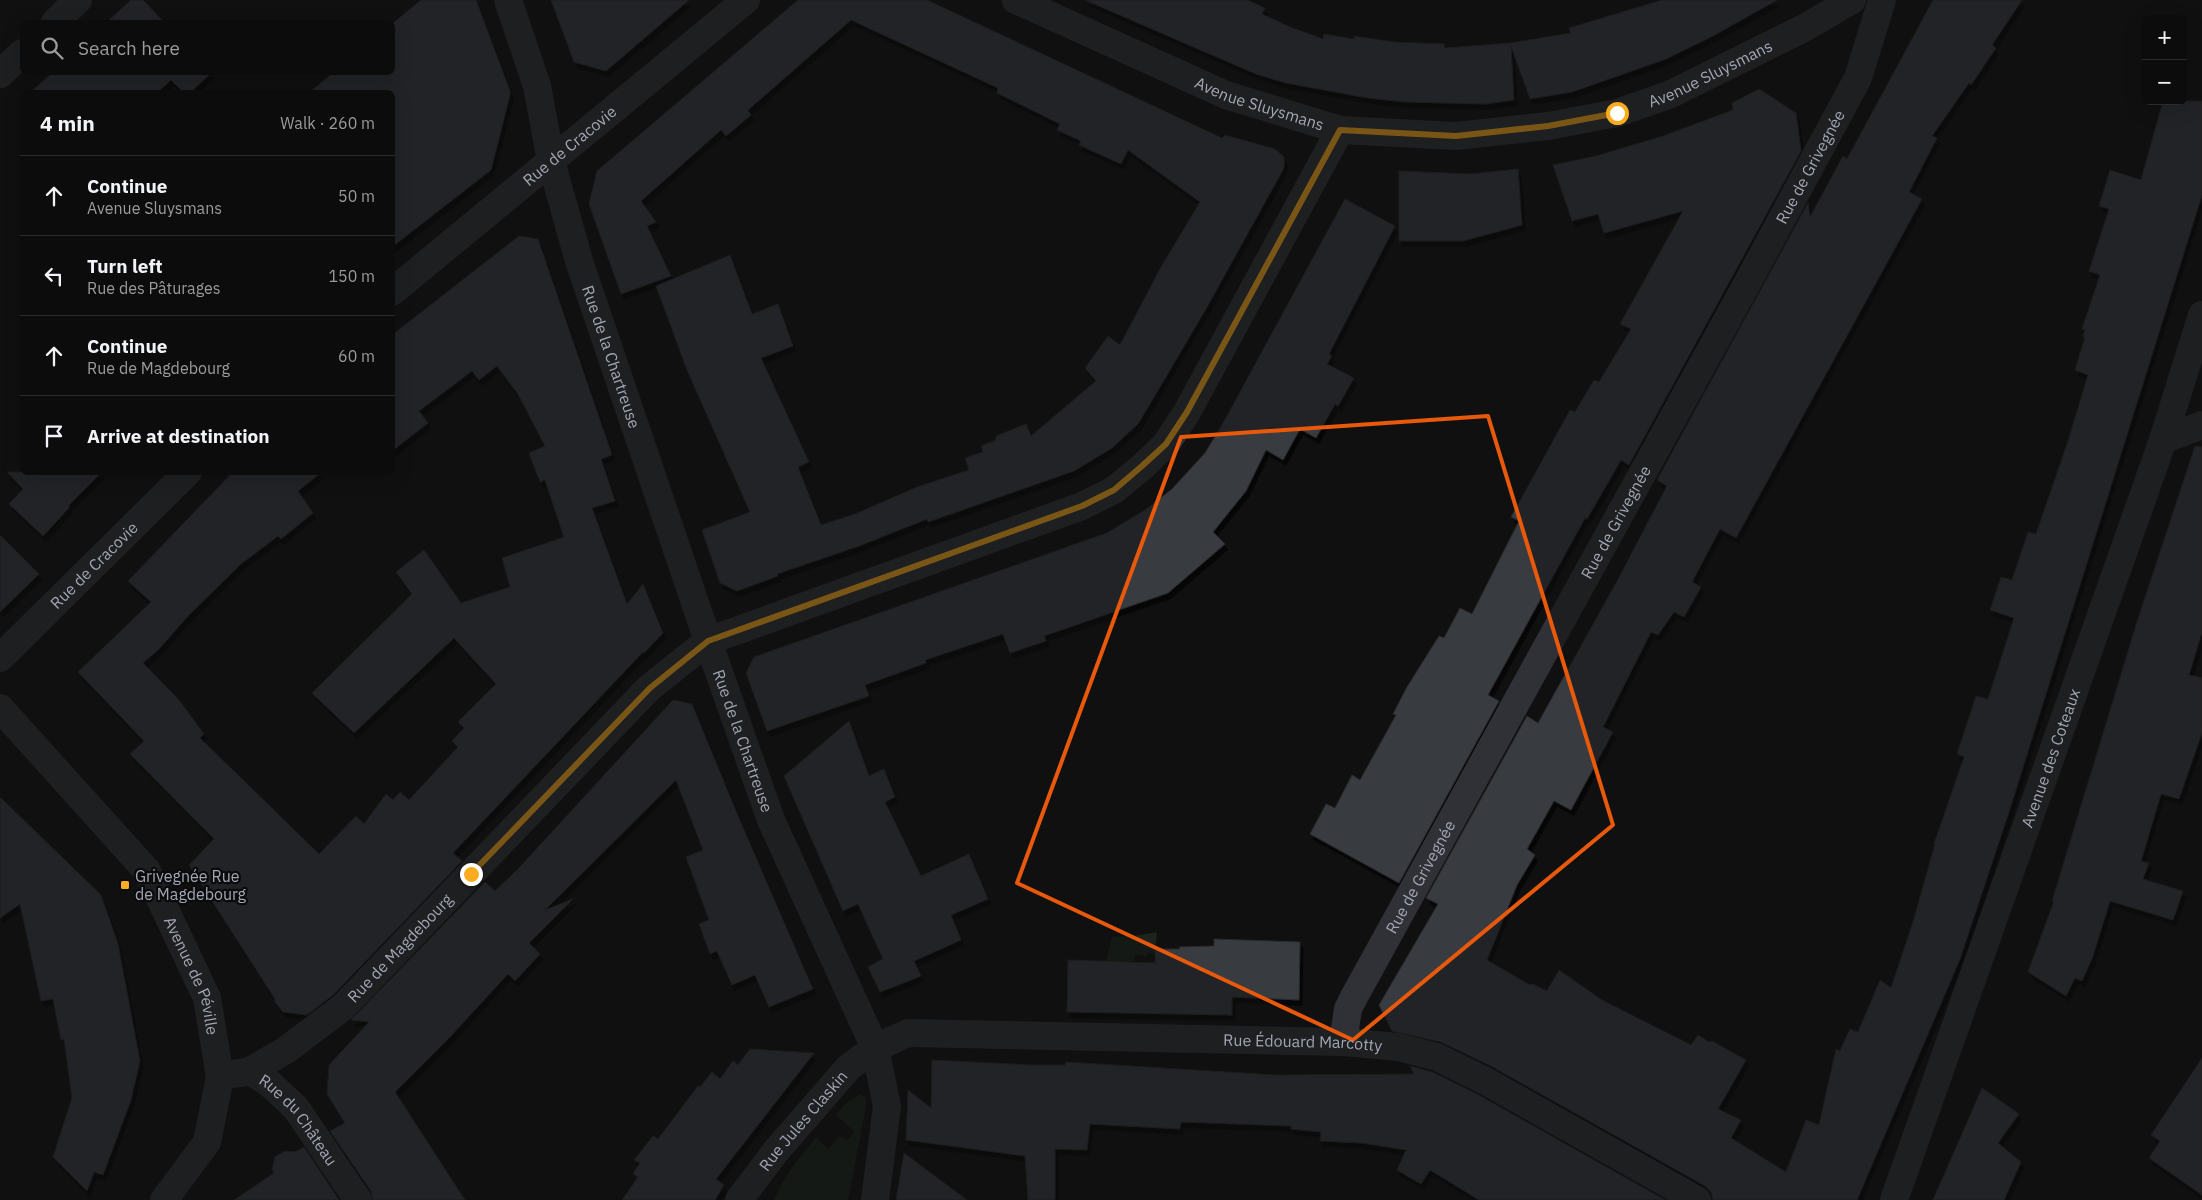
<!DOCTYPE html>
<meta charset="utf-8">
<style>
:root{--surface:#0c0c0d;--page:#1a1a1b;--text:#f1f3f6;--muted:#9a9b9d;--line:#2c2c2e}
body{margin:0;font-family:"IBM Plex Sans",sans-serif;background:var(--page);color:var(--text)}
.controls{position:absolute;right:15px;top:15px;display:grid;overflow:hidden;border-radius:8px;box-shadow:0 5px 20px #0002}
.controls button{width:45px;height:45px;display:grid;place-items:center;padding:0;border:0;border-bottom:1px solid var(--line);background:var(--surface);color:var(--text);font:25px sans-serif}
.stop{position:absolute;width:15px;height:15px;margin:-11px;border:4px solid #faac1e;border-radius:50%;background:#fff}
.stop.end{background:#faac1e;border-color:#fff;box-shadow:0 1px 5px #0008}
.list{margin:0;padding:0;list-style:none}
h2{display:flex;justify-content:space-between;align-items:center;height:65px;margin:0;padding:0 20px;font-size:21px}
h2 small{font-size:16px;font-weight:400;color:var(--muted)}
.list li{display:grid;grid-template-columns:32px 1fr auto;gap:15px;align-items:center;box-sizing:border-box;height:80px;padding:0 20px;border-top:1px solid var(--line)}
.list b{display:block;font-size:19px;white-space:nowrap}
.list p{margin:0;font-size:16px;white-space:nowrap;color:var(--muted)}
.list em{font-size:16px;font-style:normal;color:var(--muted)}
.icon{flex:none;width:28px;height:28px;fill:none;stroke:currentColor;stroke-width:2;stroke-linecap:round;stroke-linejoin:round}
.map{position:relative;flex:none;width:2202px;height:1200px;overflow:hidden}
.search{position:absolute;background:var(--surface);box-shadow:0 5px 20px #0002;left:20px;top:20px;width:375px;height:55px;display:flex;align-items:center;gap:12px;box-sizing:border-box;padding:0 18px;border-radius:8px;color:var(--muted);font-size:19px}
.panel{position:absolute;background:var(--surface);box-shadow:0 5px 20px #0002;left:20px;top:90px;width:375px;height:385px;border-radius:8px}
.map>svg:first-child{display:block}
.green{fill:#1c241d}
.building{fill:#393b3f;stroke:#292a2d;filter:url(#shadow)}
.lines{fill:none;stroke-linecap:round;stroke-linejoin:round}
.street{stroke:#303136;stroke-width:28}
.route{stroke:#faac1e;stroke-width:6}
.marked{fill:none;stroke:#e8590c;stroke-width:4;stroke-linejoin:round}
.poi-dot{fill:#faac1e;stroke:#0b0b0c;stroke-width:2}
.labels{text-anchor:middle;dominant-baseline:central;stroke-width:4.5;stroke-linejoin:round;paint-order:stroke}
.street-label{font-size:16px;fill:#a0a6b3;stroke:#0b0b0c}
.poi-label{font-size:16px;fill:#a0a6b3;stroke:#0b0b0c;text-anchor:start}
</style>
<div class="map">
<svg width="2202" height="1200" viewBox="0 0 2202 1200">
<defs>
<filter id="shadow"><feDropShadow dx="3" dy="5.5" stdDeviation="0" flood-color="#0009"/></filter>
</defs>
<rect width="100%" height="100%" fill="#101011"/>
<!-- green -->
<g class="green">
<polygon points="1157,932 1155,953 1147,953 1147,956 1135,955 1134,962 1129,961 1127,977 1106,961 1112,937 1134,936"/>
<path d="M860 1094 866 1097V1105L848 1200H774C784 1177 799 1157 816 1138L828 1149 840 1136 847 1141 855 1132 836 1115 846 1103Z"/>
</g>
<!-- building -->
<g class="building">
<polygon points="131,0 143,0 164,22 107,22"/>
<polygon points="421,0 476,0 510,91 510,95 491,170 392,247 392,92 310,92 334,72 392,72 392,24"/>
<polygon points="551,0 689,0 606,71 574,62"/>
<polygon points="798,0 927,0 1222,138 1225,135 1275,149 1284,157 1284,168 1206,309 1138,424 1112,448 1074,471 928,522 927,519 859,546 777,574 778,576 737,591 720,583 702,530 750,512 687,370 656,286 730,255 752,314 778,304 793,346 761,358 809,462 798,467 821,525 855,514 917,487 969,470 965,458 983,452 981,446 996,440 996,436 1026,424 1031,436 1096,381 1085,368 1108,336 1120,345 1161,267 1200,202 1128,150 1121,164 1079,145 1081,141 1057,130 1060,124 997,93 998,88 851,20 748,110 751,115 726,136 721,130 641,201 656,222 647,226 671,276 621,294 589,204 597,171"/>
<polygon points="1085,0 1247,0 1265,8 1262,14 1290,27 1323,39 1324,34 1354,39 1354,36 1394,42 1444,44 1445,48 1510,43 1571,33 1569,28 1662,0 1777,0 1713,36 1666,59 1572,92 1530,99 1511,46 1514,100 1486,104 1406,102 1368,98 1286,83 1256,74"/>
<polygon points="1933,0 2022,0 1992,45 1996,48 1971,85 1969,83 1932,136 1937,138 1909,192 1922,199 1736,538 1720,529 1692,582 1701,587 1684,617 1674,612 1658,635 1651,632 1603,727 1613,732 1571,810 1554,801 1527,849 1535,855 1517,885 1487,960 1530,985 1533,984 1547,991 1559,970 1602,1000 1691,1045 1698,1035 1709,1042 1712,1041 1746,1060 1718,1109 1741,1120 1731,1138 1786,1172 1806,1120 1819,1125 1836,1049 1840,1051 1850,1029 1858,1032 1880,980 1891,988 1913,922 1935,844 1934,844 1964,757 1957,754 1976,696 1988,699 2014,618 1990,610 2001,577 2012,580 2028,532 2036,534 2068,441 2088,375 2075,370 2085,337 2083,336 2085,330 2082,329 2100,275 2089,271 2109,209 2099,206 2110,170 2141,180 2163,101 2202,101 2202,195 2009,812 1960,959 1857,1200 1713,1200 1711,1192 1705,1186 1489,1065 1441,1042 1392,1031 1379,1005 1438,904 1426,898 1527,716 1538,723 1616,583 1667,486 1657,480 1808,203 1810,217 1843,156 1847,159"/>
<polygon points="53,72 209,72 210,74 191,92 183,92 171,80 158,92 31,92"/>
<polygon points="1759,89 1796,113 1801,151 1629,465 1621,460 1587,519 1585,518 1488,695 1499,701 1399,883 1310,834 1326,804 1335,808 1352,775 1360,780 1396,715 1393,714 1407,687 1439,636 1444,638 1460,608 1472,614 1519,521 1511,517 1570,410 1575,412 1594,380 1599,382 1631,329 1620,324 1683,211 1604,233 1598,214 1572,221 1553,165 1596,156 1663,136 1733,110 1732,103"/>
<polygon points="1518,169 1522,225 1463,241 1399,241 1399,171 1470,174"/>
<polygon points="1345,199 1395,226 1329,354 1332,356 1327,364 1354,378 1338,406 1335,404 1316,438 1300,429 1283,460 1266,450 1246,491 1213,532 1225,544 1168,593 1044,636 1046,641 1010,653 1003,634 925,660 926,663 865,685 869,696 767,731 746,673 754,657 1107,533 1145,510 1172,489 1205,453 1222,425"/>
<polygon points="519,236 538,239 612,455 601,459 615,501 592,508 608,552 627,604 643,584 663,633 644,653 643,652 453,853 462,861 333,995 307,1015 283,1012 275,1002 275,999 189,865 214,839 130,754 144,741 78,672 151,602 128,581 233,472 322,472 298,491 313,513 281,539 278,536 241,564 188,616 159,649 143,663 179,700 204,734 200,738 319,854 356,816 364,824 386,794 393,800 400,792 409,800 458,747 452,741 464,728 458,722 496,684 454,638 354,733 312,693 412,594 396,572 424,550 461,603 510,587 502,558 564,537 545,480 540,482 529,453 545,446 518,394 497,366 479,380 472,371 419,411 428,423 392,451 392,335"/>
<polygon points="2195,446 2202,447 2202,632 2189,675 2202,678 2202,733 2179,799 2161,794 2141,861 2149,863 2143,879 2183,891 2173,920 2110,901 2092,959 2082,981 2075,978 2066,996 2028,972 2054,901 2052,901 2136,625"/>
<polygon points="7,472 102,472 69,505 69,508 43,536 9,504 23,489"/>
<polygon points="0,535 39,574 0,612"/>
<polygon points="673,700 692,704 738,816 813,989 769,1007 755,975 732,985 717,951 710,954 699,924 709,920 686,857 703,850 676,780 545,910 573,899 529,943 540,954 515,981 508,974 450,1037 395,1092 465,1200 373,1200 371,1191 330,1131 345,1123 327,1094 329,1065 369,1022 351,1020 485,882 495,891 518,869"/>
<polygon points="849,721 869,776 884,769 895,797 885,802 921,876 969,854 988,899 951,915 961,940 914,961 921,976 880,992 868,967 883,959 858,904 843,911 784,776"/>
<polygon points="0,797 101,895 118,944 140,1061 131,1100 103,1175 94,1172 87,1191 53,1157 72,1098 64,1039 61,1040 53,999 41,1001 20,904 0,918"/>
<polygon points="1214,939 1300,942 1299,1000 1232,997 1232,1015 1067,1012 1068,960 1155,963 1155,949 1180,949 1179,947 1214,946"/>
<polygon points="750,1049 814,1053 716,1179 724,1185 715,1200 622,1200 638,1177 633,1174 640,1163 634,1160 653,1136 658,1139 698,1086 700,1087 712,1072 720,1079 733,1061 738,1065"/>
<polygon points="2202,1058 2202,1195 2149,1158 2160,1141 2151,1135"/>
<polygon points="932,1060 1033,1065 1065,1065 1066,1062 1275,1075 1414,1074 1410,1066 1432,1072 1475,1093 1665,1200 1479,1200 1430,1170 1421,1184 1397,1170 1406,1150 1362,1143 1320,1141 1321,1132 1291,1129 1291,1126 1181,1122 1180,1129 1090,1124 1087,1150 1055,1149 1055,1200 1028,1200 1025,1156 906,1140 908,1090 931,1108"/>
<polygon points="1982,1088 2019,1114 1998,1143 2021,1162 2004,1200 1933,1200"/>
<polygon points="304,1147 339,1200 234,1200 274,1173 272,1169 275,1157 285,1151 295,1152"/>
<polygon points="904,1153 967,1200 896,1200"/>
</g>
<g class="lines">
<!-- street -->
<g class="street">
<path id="s1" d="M508 0 537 86 551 161 579 261 708 641 771 820 875 1048 887 1106 875 1200"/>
<path id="s2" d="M1016 0 1226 95 1340 130 1456 136 1548 126 1617 113 1671 94 1806 27 1852 0"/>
<polyline points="55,22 78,0"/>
<polyline points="0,74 22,53"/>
<path id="s3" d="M392 292 746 0"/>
<polyline points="2163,440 2202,425"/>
<path id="s4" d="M0 658 188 472"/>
<path id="s5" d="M0 708 147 871 207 998 220 1077 207 1142 164 1200"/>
<path id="s6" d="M1343 1042 1348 1009 1354 997 1744 289 1858 78 1882 0"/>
<path id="s7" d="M250 1071 286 1050 343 1007 649 688 708 641 1082 506 1114 490 1142 467 1166 444 1187 412 1340 130"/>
<path id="s8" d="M234 1074 250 1071 269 1083 296 1108 358 1200"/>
<path id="s9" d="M739 1200 776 1151 849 1067 875 1048 908 1033 1343 1042 1398 1047 1437 1057 1482 1079 1697 1200"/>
<path id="s10" d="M1894 1200 2163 440 2202 315"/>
</g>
</g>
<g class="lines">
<!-- route -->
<polyline class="route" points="471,874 650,688 708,641 1082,506 1114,490 1142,466 1166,444 1187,412 1340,130 1456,136 1548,126 1617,113"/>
</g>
<!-- marked area -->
<path d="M0 0H2202V1200H0ZM1488 416 1613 825 1353 1040 1017 883 1181 437Z" fill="#101011" fill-opacity=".55" fill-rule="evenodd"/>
<path class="marked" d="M1488 416 1613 825 1353 1040 1017 883 1181 437Z"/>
<!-- markers -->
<rect class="poi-dot" x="120" y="880" width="10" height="10" rx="2.5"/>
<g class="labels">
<!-- street labels -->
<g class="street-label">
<text stroke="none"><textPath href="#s2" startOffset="730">Avenue Sluysmans</textPath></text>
<text stroke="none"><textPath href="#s2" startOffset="265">Avenue Sluysmans</textPath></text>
<text stroke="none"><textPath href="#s3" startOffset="230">Rue de Cracovie</textPath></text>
<text stroke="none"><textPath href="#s6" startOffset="994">Rue de Grivegnée</textPath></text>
<text stroke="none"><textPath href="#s1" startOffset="372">Rue de la Chartreuse</textPath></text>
<text stroke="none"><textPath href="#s6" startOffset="589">Rue de Grivegnée</textPath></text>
<text stroke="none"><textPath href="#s4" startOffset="132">Rue de Cracovie</textPath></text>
<text stroke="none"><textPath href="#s1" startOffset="778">Rue de la Chartreuse</textPath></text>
<text stroke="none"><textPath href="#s10" startOffset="469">Avenue des Coteaux</textPath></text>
<text stroke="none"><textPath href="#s6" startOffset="184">Rue de Grivegnée</textPath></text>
<text stroke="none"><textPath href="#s7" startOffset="195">Rue de Magdebourg</textPath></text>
<text stroke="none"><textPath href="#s5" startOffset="334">Avenue de Péville</textPath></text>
<text stroke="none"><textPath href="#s9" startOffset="636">Rue Édouard Marcotty</textPath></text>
<text stroke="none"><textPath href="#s9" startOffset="102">Rue Jules Claskin</textPath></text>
<text stroke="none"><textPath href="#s8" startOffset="86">Rue du Château</textPath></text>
</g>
<!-- poi labels -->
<g class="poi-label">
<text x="135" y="876">Grivegnée Rue<tspan x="135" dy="18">de Magdebourg</tspan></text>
</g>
</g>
</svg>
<div class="controls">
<button>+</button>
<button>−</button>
</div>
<div class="stop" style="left:1617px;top:113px"></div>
<div class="stop end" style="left:471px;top:874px"></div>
<div class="search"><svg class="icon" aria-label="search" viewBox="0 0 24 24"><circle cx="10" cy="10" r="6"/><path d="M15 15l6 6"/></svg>Search here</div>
<section class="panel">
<h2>4 min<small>Walk · 260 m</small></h2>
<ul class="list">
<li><svg class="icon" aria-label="ahead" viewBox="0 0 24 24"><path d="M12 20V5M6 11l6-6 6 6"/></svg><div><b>Continue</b><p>Avenue Sluysmans</p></div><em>50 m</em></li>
<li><svg class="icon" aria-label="left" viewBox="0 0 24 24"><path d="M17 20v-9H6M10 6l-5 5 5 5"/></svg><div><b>Turn left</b><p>Rue des Pâturages</p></div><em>150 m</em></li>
<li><svg class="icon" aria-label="ahead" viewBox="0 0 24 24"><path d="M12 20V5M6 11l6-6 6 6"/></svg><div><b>Continue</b><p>Rue de Magdebourg</p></div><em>60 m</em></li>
<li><svg class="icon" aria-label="arrive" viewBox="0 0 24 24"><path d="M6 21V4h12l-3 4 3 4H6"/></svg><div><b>Arrive at destination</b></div></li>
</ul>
</section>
</div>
